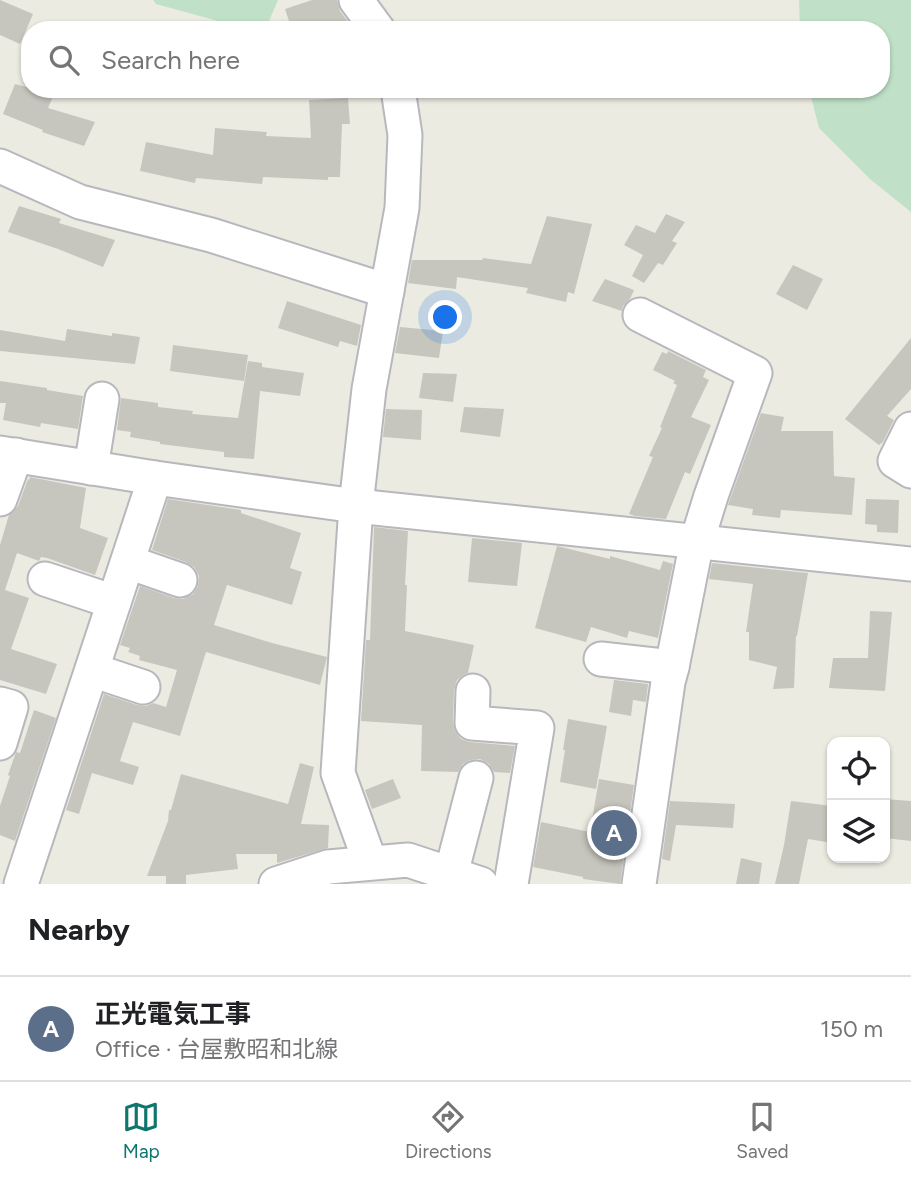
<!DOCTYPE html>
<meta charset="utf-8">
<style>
:root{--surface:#fff;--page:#f6f6f6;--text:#202124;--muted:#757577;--line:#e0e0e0;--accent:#0f766e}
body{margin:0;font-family:Figtree,"Noto Sans JP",sans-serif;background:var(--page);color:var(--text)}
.controls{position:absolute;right:21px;bottom:21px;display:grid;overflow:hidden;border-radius:14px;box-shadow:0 2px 5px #0004}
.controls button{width:63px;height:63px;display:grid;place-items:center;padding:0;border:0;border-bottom:2px solid var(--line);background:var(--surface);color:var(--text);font:35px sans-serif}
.you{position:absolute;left:446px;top:318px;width:24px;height:24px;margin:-18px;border:5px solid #fff;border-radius:50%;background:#1a73e8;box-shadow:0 0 0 10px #1a73e833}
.badge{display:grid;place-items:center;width:46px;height:46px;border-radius:50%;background:var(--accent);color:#fff;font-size:23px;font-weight:700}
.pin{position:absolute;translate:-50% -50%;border:4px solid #fff;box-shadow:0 2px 7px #0006}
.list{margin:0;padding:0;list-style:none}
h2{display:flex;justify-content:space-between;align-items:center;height:91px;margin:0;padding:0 28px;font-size:30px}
h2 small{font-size:23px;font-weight:400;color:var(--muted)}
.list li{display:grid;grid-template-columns:46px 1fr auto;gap:21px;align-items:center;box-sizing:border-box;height:105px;padding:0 28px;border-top:2px solid var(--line)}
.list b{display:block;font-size:26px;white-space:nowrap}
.list p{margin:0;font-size:23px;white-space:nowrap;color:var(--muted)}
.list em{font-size:23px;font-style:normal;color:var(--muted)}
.icon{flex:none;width:38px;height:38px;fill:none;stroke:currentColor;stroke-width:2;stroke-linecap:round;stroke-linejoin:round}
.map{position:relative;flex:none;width:911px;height:884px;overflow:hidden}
.search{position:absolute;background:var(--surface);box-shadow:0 2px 5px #0004;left:21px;right:21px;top:21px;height:77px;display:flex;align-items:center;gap:18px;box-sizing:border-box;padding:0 24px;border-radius:28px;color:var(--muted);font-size:26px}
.sheet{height:196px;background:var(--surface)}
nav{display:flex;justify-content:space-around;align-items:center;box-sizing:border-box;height:98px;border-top:2px solid var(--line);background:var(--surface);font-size:19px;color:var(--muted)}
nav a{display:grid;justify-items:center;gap:4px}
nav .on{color:var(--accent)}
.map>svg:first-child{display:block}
.green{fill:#c0e1c7}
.building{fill:#c7c6be}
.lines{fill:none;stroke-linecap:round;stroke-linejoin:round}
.minor-casing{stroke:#b7b8bd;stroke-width:37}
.minor{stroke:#fff;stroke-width:33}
</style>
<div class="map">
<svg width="911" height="884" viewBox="0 0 911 884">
<rect width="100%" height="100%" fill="#ecebe2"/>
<!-- green -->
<g class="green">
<polygon points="153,0 278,0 269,21 218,21 156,4"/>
<polygon points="799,0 911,0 911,212 870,179 819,128 809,89 881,89 881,30 800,30"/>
</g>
<!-- building -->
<g class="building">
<polygon points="0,0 33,14 20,44 0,35"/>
<polygon points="312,0 337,0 340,11 349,23 327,30 292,30 285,9"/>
<polygon points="15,84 30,88 30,89 54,94 48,108 95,122 84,146 42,132 43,130 3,114"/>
<polygon points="348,98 350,124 342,124 340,177 328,177 328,180 263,177 262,184 196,178 195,183 140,171 146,142 213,155 215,128 267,132 266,136 311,138 309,100"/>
<polygon points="19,206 61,219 59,223 115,240 103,267 58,249 8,232"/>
<polygon points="666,214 685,222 672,241 677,243 663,265 658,263 644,283 632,276 643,255 624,245 636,225 655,233"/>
<polygon points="547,216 592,224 574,294 568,292 566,302 526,293 528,288 457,277 456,289 408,283 412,260 482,260 483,258 531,264"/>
<polygon points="793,265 823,279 807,310 776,294"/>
<polygon points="605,279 634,290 630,299 623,306 622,311 592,301"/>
<polygon points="287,301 361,325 357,346 340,341 338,347 278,328"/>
<polygon points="400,327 443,331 439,358 395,353"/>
<polygon points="67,329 112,336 112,333 140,337 135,364 0,351 0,330 65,341"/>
<polygon points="911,338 911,389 887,416 894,420 883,442 879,445 845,419"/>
<polygon points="173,345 248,355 244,381 170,371"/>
<polygon points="668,351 706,370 703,377 709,380 691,417 711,425 690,474 685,472 666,519 635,516 629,514 653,457 649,456 662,428 660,427 677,385 673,383 675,381 653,370 662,352 667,354"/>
<polygon points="248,361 262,363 262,367 304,373 300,396 260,391 254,459 224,457 224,452 160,444 160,442 130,437 131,432 117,430 121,398 158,403 158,407 193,411 192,414 238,418"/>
<polygon points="423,373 457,374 453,402 419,398"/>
<polygon points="0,381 47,388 47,390 83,396 78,429 41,423 40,427 3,420 6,403 0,403"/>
<polygon points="464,407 504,409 500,437 460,432"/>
<polygon points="386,409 422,410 421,440 383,437"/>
<polygon points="761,413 784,417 781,431 833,431 834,476 855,478 852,515 781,510 780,518 752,515 753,509 728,505"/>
<polygon points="30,477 86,488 80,528 108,538 95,575 47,558 41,557 39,561 17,553 5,590 29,598 11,649 57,664 46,694 0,680 0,545 9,515 18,506 28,479 29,480"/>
<polygon points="168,499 241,510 241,513 301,533 290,568 302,572 292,605 227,585 214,625 272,643 327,657 320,685 206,652 180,736 133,722 120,761 139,767 133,785 92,773 79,814 66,810 104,694 137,705 146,706 153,703 166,707 177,670 139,660 140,656 128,652 130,648 120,645 140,586 174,598 183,599 193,594 198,586 199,576 194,567 186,562 152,550"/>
<polygon points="866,499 899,500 898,533 877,532 877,525 865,524"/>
<polygon points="374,527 408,531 405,585 407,585 405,631 474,645 468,673 463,675 457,680 454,690 453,722 455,731 461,739 470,742 515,746 510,773 494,772 489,764 480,759 470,760 463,764 458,772 421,771 422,725 361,721 366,640 370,640"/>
<polygon points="472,538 522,543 517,586 468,582"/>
<polygon points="557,546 610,559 610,556 660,570 663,561 673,564 658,638 629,631 627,638 591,627 586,642 535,628"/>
<polygon points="712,563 808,573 797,636 796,636 794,688 773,689 777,667 749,660 749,632 746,632 753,584 709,579"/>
<polygon points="870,611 892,612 885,691 829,688 833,658 868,658"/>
<polygon points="614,680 648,684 646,702 633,700 631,716 609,712"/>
<polygon points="34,710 56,718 15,841 0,835 0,806 10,776 8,775 15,755 16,752 20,753"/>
<polygon points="568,719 607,726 596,789 560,782 565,750 563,750"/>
<polygon points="300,763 314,767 301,824 329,825 328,848 277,863 277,854 236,854 238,869 186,875 186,884 166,884 166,876 147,876 168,821 169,810 171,810 181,774 288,804"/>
<polygon points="393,779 401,798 372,809 365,790"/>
<polygon points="599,779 634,785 620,884 583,879 583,877 533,867 541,822 590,832"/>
<polygon points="885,799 911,801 911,841 885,838"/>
<polygon points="670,801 735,804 733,828 676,825 670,861 662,859"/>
<polygon points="791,801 832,806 832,843 808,839 799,884 775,884 784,845"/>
<polygon points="741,858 762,863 759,884 736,884"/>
</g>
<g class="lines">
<defs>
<g id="minor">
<polyline points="356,0 378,30"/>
<polyline points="0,166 80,202 211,235 387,291"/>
<polyline points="911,429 895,461 911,471"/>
<polyline points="0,453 155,478 356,506 911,564"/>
<polyline points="91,468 102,399"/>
<polyline points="0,499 16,455"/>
<polyline points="128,562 180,580"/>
<polyline points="45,579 114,602"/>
<polyline points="601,659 672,667"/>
<polyline points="92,670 143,687"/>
<polyline points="473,691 472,723 537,728 511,884"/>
<polyline points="0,704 11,707 0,743"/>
<polyline points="370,862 338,773 356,506 369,389 402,208 405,135 398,89"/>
<polyline points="451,874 476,778"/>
<polyline points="21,884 155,478"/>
<polyline points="276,884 328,867 408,860 481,884"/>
<polyline points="639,884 668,682 672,667 697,541 711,496 755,373 640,315"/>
</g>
</defs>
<!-- minor casing -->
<use href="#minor" class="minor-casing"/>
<!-- minor -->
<use href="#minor" class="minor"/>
</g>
</svg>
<div class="controls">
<button><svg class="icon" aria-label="locate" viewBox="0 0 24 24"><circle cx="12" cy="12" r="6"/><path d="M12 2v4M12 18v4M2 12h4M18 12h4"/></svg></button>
<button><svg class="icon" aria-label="layers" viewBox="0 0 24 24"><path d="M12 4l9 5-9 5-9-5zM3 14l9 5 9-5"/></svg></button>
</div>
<div class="you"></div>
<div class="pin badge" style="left:614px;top:833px;background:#5c6f8a">A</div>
<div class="search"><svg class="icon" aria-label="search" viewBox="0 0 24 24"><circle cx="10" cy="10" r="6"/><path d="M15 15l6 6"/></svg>Search here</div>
</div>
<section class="sheet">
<h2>Nearby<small></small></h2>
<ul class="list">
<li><span class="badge" style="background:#5c6f8a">A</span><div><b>正光電気工事</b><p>Office · 台屋敷昭和北線</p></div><em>150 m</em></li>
</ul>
</section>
<nav>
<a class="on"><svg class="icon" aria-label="map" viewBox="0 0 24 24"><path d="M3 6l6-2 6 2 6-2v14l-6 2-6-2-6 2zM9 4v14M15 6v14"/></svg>Map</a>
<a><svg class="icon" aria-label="directions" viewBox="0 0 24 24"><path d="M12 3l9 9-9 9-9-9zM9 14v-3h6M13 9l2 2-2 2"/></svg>Directions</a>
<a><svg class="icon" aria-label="saved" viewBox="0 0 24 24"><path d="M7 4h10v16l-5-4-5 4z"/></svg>Saved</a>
</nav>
